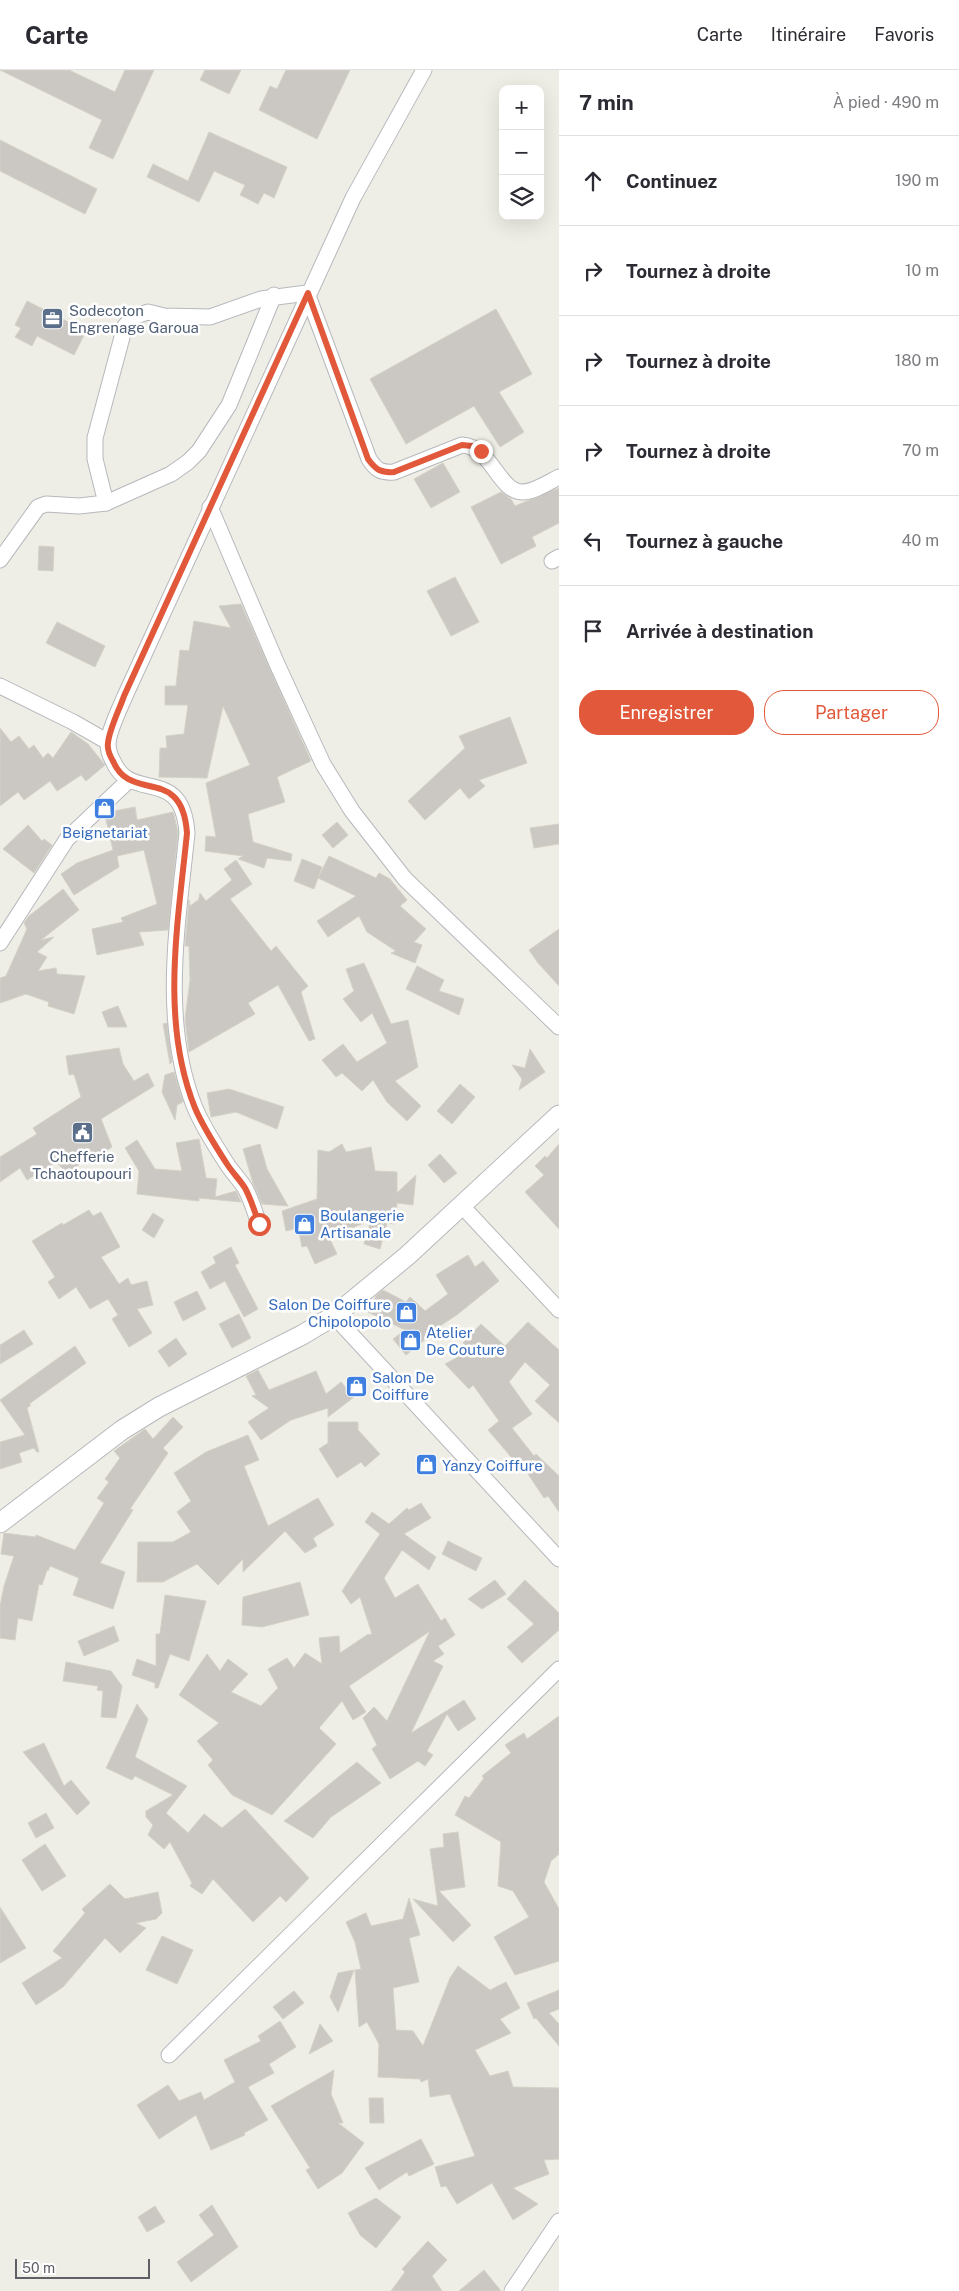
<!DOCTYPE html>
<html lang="fr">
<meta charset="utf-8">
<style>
:root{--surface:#fff;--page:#f2f2f3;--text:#2b2b33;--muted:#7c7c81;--line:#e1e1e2;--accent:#e2583a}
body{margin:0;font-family:"Public Sans",sans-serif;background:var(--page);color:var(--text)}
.controls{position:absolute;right:15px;top:15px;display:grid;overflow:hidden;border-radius:10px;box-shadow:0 5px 20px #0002}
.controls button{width:45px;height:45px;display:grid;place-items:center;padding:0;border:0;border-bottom:1px solid var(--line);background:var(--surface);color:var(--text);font:25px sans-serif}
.scale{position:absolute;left:15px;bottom:12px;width:135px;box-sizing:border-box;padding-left:5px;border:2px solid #5e6066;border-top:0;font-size:14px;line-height:18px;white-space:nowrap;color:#5e6066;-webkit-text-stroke:4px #fff;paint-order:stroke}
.stop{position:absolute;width:15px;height:15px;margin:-11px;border:4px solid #e2583a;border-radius:50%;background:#fff}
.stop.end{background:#e2583a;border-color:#fff;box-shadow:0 1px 5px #0008}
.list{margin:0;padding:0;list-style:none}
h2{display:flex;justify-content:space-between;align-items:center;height:65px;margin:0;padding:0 20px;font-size:21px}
h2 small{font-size:16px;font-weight:400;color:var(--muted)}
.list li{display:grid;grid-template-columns:32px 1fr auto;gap:15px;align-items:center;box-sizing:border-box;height:90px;padding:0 20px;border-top:1px solid var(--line)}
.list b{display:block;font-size:19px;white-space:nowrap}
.list em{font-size:16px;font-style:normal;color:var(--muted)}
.actions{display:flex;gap:10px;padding:15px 20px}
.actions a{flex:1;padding:11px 0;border:1px solid var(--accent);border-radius:20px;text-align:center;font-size:18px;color:var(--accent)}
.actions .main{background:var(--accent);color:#fff}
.icon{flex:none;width:28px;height:28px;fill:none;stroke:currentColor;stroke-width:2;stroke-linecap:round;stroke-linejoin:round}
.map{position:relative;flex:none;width:559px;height:2221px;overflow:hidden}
header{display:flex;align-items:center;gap:30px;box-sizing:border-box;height:70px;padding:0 25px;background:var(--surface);border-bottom:1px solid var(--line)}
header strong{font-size:24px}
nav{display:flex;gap:28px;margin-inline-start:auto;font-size:18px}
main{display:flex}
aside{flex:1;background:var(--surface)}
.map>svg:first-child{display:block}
.building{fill:#cbc8c3;stroke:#d4d1c5}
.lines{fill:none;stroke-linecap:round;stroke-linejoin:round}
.minor-casing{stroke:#b6b8bc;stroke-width:17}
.tertiary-casing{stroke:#b6b8bc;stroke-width:21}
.minor{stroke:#fff;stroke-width:15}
.tertiary{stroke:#fff;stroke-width:19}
.route{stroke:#e2583a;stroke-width:6}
.labels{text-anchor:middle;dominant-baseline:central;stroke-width:5;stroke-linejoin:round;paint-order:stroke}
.service-label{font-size:15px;fill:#4e5e75;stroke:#fff;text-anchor:start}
.shop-label{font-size:15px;fill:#366cbe;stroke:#fff;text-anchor:start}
</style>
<header>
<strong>Carte</strong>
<nav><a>Carte</a><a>Itinéraire</a><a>Favoris</a></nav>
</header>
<main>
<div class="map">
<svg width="559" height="2221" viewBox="0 0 559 2221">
<rect width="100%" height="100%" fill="#efeee6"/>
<!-- building -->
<g class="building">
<polygon points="0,0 69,0 115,22 125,0 154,0 113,89 89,78 102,50"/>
<polygon points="205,0 241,0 229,24 200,10"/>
<polygon points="286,0 350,0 317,69 259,40 270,16 277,19"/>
<polygon points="209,62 287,97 274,128 264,123 258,134 240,125 245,115 214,101 199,132 147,107 153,94 188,111"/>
<polygon points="0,70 97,119 85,144 0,101"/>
<polygon points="27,231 86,261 74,285 37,266 32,276 15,267 21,258 15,255"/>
<polygon points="496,239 532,304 499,322 524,362 500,377 474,336 406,374 370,309"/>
<polygon points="443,393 460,422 431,438 414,409"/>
<polygon points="559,418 559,453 532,467 536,476 501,494 471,437 501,422 511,429 515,436"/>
<polygon points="39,476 54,477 53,501 38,500"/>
<polygon points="455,507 479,552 451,566 427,521"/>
<polygon points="241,534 311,691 277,707 285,732 248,744 253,772 292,784 291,791 267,788 264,798 238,789 243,786 205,781 206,766 216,767 206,713 250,695 223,636 207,708 159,707 160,678 167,678 166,666 184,664 188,635 165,635 165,616 176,616 180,580 189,581 194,551 231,558 219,536"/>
<polygon points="57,552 105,576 95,597 46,573"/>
<polygon points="510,647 527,693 479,710 485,716 469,729 460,718 425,750 408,731 465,678 459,666"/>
<polygon points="0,658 11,672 19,666 29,679 34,675 43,688 48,683 53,688 71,662 88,674 105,695 86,711 81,705 57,721 50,711 24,730 18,722 0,736"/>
<polygon points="135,737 137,750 173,742 174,745 178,763 168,860 139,862 144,875 97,885 92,859 123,852 121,848 157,834 144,780 117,786 119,797 74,825 61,804 77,793 113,780 105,746 109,742"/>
<polygon points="337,752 348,765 333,778 322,765"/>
<polygon points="559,754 559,774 534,778 530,758"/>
<polygon points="28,755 42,771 44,769 52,775 34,803 3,779"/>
<polygon points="329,786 376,808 379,803 390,809 407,830 400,836 426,859 414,872 422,875 415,893 391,883 396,881 367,862 359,846 328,867 317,851 356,826 318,808"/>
<polygon points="302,789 322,797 314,819 294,811"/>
<polygon points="236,790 252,814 230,829 271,881 276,876 308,916 301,922 315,969 309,971 278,915 248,933 255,944 189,982 185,949 190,910 189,876 185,876 189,830 190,836 198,830 198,832 200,823 206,831 232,810 224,799"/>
<polygon points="63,819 79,840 41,870 54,867 37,882 47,887 38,901 56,898 57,904 85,906 74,944 48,936 49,932 26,924 0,933 0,908 6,906 27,859 24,853 29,846"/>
<polygon points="559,859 559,916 538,893 529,880"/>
<polygon points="364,893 391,954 408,950 418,997 395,1011 421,1036 407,1051 387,1032 373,1010 362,1021 342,1003 336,1007 322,990 343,974 357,992 387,973 372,943 361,952 343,929 354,921 346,899"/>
<polygon points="417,896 444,910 439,921 464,929 459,945 406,919"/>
<polygon points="118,936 127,957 108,957 102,942"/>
<polygon points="167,953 172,992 170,994 163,954"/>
<polygon points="119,978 123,994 134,1011 148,1003 154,1016 101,1049 112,1077 93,1089 90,1083 69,1105 56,1092 27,1110 20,1098 0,1112 0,1087 37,1064 33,1058 81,1027 74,1004 69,1005 66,986"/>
<polygon points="530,979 545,1002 519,1020 522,1009 512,995 525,998"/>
<polygon points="174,1002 183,1032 177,1035 175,1050 162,1022 165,1005"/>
<polygon points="460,1014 475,1027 452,1054 437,1041"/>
<polygon points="229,1019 284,1037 277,1059 236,1042 211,1047 207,1023"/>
<polygon points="199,1069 206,1108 217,1109 215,1127 236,1121 241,1132 199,1128 199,1131 137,1124 139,1101 125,1078 137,1070 155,1099 182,1101 176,1073"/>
<polygon points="260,1074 267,1099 288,1136 262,1134 253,1113 243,1079"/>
<polygon points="342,1074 346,1082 371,1077 375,1101 397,1102 397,1123 416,1105 413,1135 397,1133 395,1154 387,1153 380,1179 364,1174 371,1150 335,1165 327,1163 337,1184 315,1194 307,1176 302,1177 298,1158 286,1161 282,1141 317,1129 318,1080 329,1082"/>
<polygon points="559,1074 559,1159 525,1122 544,1105 535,1096 545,1086 547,1088"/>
<polygon points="440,1084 457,1103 444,1113 428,1095"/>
<polygon points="89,1140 93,1146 101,1142 120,1177 101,1187 119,1214 128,1208 131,1215 147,1211 153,1235 137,1239 152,1263 129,1277 112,1249 118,1245 108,1229 90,1239 76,1217 59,1229 48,1212 55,1207 32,1171 62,1153 63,1155"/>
<polygon points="153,1143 164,1150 154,1168 142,1160"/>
<polygon points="231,1177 239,1193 235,1195 258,1239 244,1247 225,1211 210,1219 201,1202 216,1193 213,1187"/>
<polygon points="468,1185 475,1197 483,1191 499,1211 458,1244 431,1262 432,1264 406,1285 393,1269 405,1260 368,1242 376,1226 383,1220 406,1232 410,1227 425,1241 448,1224 436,1205"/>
<polygon points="197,1221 206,1239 183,1251 174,1232"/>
<polygon points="239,1244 251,1268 232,1278 219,1254"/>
<polygon points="528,1252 559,1280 559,1353 535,1331 550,1315 525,1292 509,1312 532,1344 512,1358 534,1386 536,1384 559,1406 559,1442 548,1426 544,1428 520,1392 517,1394 488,1360 499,1351 473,1315 469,1319 445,1294 471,1280 463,1273 481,1254 505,1276"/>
<polygon points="24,1260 33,1274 0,1294 0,1275"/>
<polygon points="176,1268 187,1284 169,1297 158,1281"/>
<polygon points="75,1276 86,1293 29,1334 31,1335 27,1338 39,1382 37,1382 34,1378 19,1383 22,1392 0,1399 0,1372 25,1365 0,1330"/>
<polygon points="258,1300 269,1320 316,1301 326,1324 341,1312 354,1327 328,1347 328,1338 291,1350 261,1370 248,1352 269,1338 252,1326 256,1325 246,1306"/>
<polygon points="173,1347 183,1357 163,1378 168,1383 130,1439 133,1440 100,1493 125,1502 113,1539 73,1525 79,1508 50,1496 48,1501 47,1500 42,1515 39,1514 32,1551 18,1548 15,1570 0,1568 0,1536 4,1516 14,1486 1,1484 4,1463 35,1467 36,1465 75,1480 104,1433 97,1428 109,1412 105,1409 120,1388 114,1381 145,1359 153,1369"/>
<polygon points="328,1352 358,1352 358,1360 380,1384 365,1397 361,1392 337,1408 319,1379 328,1373"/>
<polygon points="248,1365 259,1390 244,1396 268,1456 318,1428 334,1455 313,1468 317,1476 305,1483 285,1461 243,1502 243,1489 218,1515 197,1494 163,1512 137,1512 138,1472 173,1472 191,1462 177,1442 191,1431 174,1403 206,1382"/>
<polygon points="421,1433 431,1448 404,1464 436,1487 429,1500 402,1480 384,1508 395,1528 418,1514 441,1551 445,1548 455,1565 438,1576 444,1584 433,1591 443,1596 411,1663 464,1630 476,1649 458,1661 447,1644 427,1681 433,1685 425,1696 418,1691 390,1709 372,1679 377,1675 363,1648 374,1637 387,1651 430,1561 349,1616 366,1642 353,1650 342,1631 319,1658 336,1674 272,1745 232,1725 208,1695 213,1690 197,1671 219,1653 179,1625 207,1584 220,1601 228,1589 248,1604 231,1622 261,1636 278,1618 268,1599 287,1588 294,1598 305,1583 322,1594 319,1568 339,1566 340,1583 367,1565 372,1564 360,1527 351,1534 342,1521 380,1464 365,1452 372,1442 389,1454 407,1438 409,1440"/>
<polygon points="448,1471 482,1488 476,1501 442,1484"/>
<polygon points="495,1510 506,1524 482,1539 468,1529"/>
<polygon points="525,1510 559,1543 559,1560 522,1593 507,1577 534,1554 507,1529"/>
<polygon points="300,1512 309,1545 262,1557 242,1555 243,1527"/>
<polygon points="165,1525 206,1531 189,1591 170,1584 158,1618 155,1618 155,1613 132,1605 137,1589 156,1596 156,1564 160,1564"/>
<polygon points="114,1556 119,1571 84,1586 78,1571"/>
<polygon points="66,1592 111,1601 122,1616 116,1648 101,1647 103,1621 97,1620 98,1616 63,1611"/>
<polygon points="137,1634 148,1649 135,1687 187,1716 166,1743 188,1763 204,1744 222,1758 245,1739 309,1808 286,1832 280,1826 253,1852 213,1809 202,1824 190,1816 192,1813 170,1772 164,1779 148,1765 153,1755 146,1747 146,1741 173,1725 135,1706 132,1710 106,1698"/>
<polygon points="559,1646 559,1784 551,1791 544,1812 559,1839 559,1891 515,1905 494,1867 529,1847 513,1821 498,1816 501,1772 455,1745 465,1726 469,1728 484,1708 482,1706 511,1683 505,1675 524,1663 527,1669"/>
<polygon points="44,1673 64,1716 71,1710 90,1733 77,1745 23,1682"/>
<polygon points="357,1692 381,1713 331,1747 313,1768 284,1751"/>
<polygon points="46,1743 54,1758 36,1768 28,1753"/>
<polygon points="458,1762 465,1817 439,1821 471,1855 453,1872 413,1829 438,1836 430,1779 444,1777 443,1764"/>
<polygon points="45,1774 66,1806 42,1821 22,1790"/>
<polygon points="110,1814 125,1829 158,1822 162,1843 156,1849 136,1853 146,1858 120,1883 105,1868 63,1917 36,1935 22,1913 62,1888 53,1881 85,1843 82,1839"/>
<polygon points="409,1828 420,1865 409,1868 419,1912 393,1918 396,1960 413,1961 423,1976 450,1908 458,1896 490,1920 506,1912 520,1938 500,1949 511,1963 475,1980 490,2006 508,2001 513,2017 559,2018 559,2089 544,2090 549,2104 513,2118 538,2134 513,2150 492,2113 457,2134 446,2116 441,2117 435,2097 475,2086 450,2024 430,2027 428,2009 421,2012 420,2009 378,2007 379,1974 367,1952 359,1957 355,1900 361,1899 355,1872 346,1852 366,1843 371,1856 403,1849"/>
<polygon points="0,1837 26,1878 0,1893"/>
<polygon points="162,1866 193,1880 177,1914 146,1900"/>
<polygon points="354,1900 338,1942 330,1927 338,1903"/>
<polygon points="559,1920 559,1939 549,1943 559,1954 559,1976 536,1948 534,1949 527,1933"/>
<polygon points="294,1921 304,1933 283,1949 273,1937"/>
<polygon points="280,1951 296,1977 269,1994 274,2003 248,2017 268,2050 244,2063 245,2065 211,2080 196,2045 159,2069 137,2035 168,2015 179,2031 201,2022 204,2030 235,2012 224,1990 261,1971 258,1966"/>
<polygon points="320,1954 333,1971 309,1984"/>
<polygon points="334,2000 331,2024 343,2053 338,2053 364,2073 342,2103 318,2119 306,2100 310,2098 271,2036"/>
<polygon points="369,2028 383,2028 384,2053 370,2053"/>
<polygon points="421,2069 434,2094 409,2106 407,2102 379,2120 365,2098"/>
<polygon points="376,2128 401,2147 376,2178 360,2165 348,2143"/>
<polygon points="212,2135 238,2177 191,2212 177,2192 214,2165 199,2145"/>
<polygon points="155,2136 165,2152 147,2162 138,2147"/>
<polygon points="428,2171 447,2190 432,2206 442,2221 391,2221 405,2202 402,2199"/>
<polygon points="484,2200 501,2221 459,2221"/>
</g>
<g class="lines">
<defs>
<g id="minor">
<path d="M106 433 95 389V368L125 256 133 247 148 242 164 246 210 247 261 229 307 223 369 389C376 400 381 403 394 402L462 375C492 377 498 421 522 422 534 422 549 412 559 407"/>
<polyline points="210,437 277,594 323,694 352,741 405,809 559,957"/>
<polyline points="0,490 38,437 46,434 79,436 106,433 171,404 188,392 199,381 229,335 274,225"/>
<polyline points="552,491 559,487"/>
<polyline points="0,616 73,652 108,672"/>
<polyline points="0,873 67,769 128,711"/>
<polyline points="462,1136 559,1240"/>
<path d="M259 1154C255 1142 251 1129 245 1118 240 1110 232 1102 227 1094 216 1077 203 1057 195 1038 160 951 178 853 187 763 182 694 131 734 113 691 110 686 108 679 108 673 109 660 120 638 125 626L353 128 424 0"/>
<polyline points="334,1246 559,1489"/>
<polyline points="169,1985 559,1599"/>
<polyline points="512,2221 559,2151"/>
</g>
<polyline id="tertiary" points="0,1453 122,1360 159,1337 302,1265 334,1246 407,1186 559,1045"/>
</defs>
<!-- minor casing -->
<use href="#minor" class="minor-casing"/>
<!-- tertiary casing -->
<use href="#tertiary" class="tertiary-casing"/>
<!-- minor -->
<use href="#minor" class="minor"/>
<!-- tertiary -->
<use href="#tertiary" class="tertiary"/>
</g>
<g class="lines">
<!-- route -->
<path class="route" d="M259 1154C255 1142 251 1129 245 1118 240 1110 232 1102 227 1094 216 1077 203 1057 195 1038 160 951 178 853 187 763 182 694 131 734 113 691 110 686 107 679 108 673 109 660 120 638 124 626L308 223 368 389C376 400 381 403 394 402L462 375 472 376 481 381"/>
</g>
<!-- icons -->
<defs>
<symbol id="office-square" viewBox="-11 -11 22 22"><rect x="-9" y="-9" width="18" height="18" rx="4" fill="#5c6f8a" stroke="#fff"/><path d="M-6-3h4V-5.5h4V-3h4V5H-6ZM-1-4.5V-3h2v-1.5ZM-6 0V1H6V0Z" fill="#fff"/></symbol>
<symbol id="shop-square" viewBox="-11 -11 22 22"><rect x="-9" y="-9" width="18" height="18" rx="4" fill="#3f7fe0" stroke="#fff"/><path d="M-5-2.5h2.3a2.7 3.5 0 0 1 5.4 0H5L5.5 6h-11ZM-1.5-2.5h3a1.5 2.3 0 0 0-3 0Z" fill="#fff"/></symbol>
<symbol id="civic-square" viewBox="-11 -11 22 22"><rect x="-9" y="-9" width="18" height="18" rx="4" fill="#5c6f8a" stroke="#fff"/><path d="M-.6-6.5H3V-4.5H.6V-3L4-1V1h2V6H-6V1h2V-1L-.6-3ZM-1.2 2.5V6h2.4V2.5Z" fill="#fff"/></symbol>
</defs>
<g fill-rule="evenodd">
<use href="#office-square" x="40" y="236" width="25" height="25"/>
<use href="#shop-square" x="92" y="726" width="25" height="25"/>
<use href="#civic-square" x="70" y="1050" width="25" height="25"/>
<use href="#shop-square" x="292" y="1142" width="25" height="25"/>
<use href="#shop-square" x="394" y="1230" width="25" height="25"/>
<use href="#shop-square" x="398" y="1258" width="25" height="25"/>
<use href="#shop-square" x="344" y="1304" width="25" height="25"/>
<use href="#shop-square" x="414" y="1382" width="25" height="25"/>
</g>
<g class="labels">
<!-- service labels -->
<g class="service-label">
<text x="69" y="240">Sodecoton<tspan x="69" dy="17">Engrenage Garoua</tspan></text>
<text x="82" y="1086" text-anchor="middle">Chefferie<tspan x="82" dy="17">Tchaotoupouri</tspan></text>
</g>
<!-- shop labels -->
<g class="shop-label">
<text x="105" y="762" text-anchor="middle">Beignetariat</text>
<text x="320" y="1145">Boulangerie<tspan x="320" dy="17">Artisanale</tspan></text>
<text x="391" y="1234" text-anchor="end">Salon De Coiffure<tspan x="391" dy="17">Chipolopolo</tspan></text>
<text x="426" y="1262">Atelier<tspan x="426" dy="17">De Couture</tspan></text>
<text x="372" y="1307">Salon De<tspan x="372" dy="17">Coiffure</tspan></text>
<text x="442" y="1395">Yanzy Coiffure</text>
</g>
</g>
</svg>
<div class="controls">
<button>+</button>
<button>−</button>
<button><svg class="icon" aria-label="layers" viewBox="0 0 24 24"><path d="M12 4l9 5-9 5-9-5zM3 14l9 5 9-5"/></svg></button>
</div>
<div class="scale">50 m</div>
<div class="stop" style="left:259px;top:1154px"></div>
<div class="stop end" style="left:481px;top:381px"></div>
</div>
<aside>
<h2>7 min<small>À pied · 490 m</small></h2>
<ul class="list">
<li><svg class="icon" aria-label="ahead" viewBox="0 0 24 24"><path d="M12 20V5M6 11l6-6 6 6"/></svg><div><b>Continuez</b></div><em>190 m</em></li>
<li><svg class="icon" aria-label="right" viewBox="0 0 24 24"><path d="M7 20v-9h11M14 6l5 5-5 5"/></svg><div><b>Tournez à droite</b></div><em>10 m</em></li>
<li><svg class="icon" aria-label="right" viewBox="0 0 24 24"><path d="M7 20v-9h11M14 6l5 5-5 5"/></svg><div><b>Tournez à droite</b></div><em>180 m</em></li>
<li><svg class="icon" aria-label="right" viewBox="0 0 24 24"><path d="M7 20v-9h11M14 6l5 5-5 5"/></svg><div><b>Tournez à droite</b></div><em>70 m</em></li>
<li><svg class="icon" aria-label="left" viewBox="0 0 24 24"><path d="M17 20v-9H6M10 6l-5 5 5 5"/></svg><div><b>Tournez à gauche</b></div><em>40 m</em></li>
<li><svg class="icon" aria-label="arrive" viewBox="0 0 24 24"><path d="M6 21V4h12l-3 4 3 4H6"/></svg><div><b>Arrivée à destination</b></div></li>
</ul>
<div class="actions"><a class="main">Enregistrer</a><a>Partager</a></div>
</aside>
</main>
